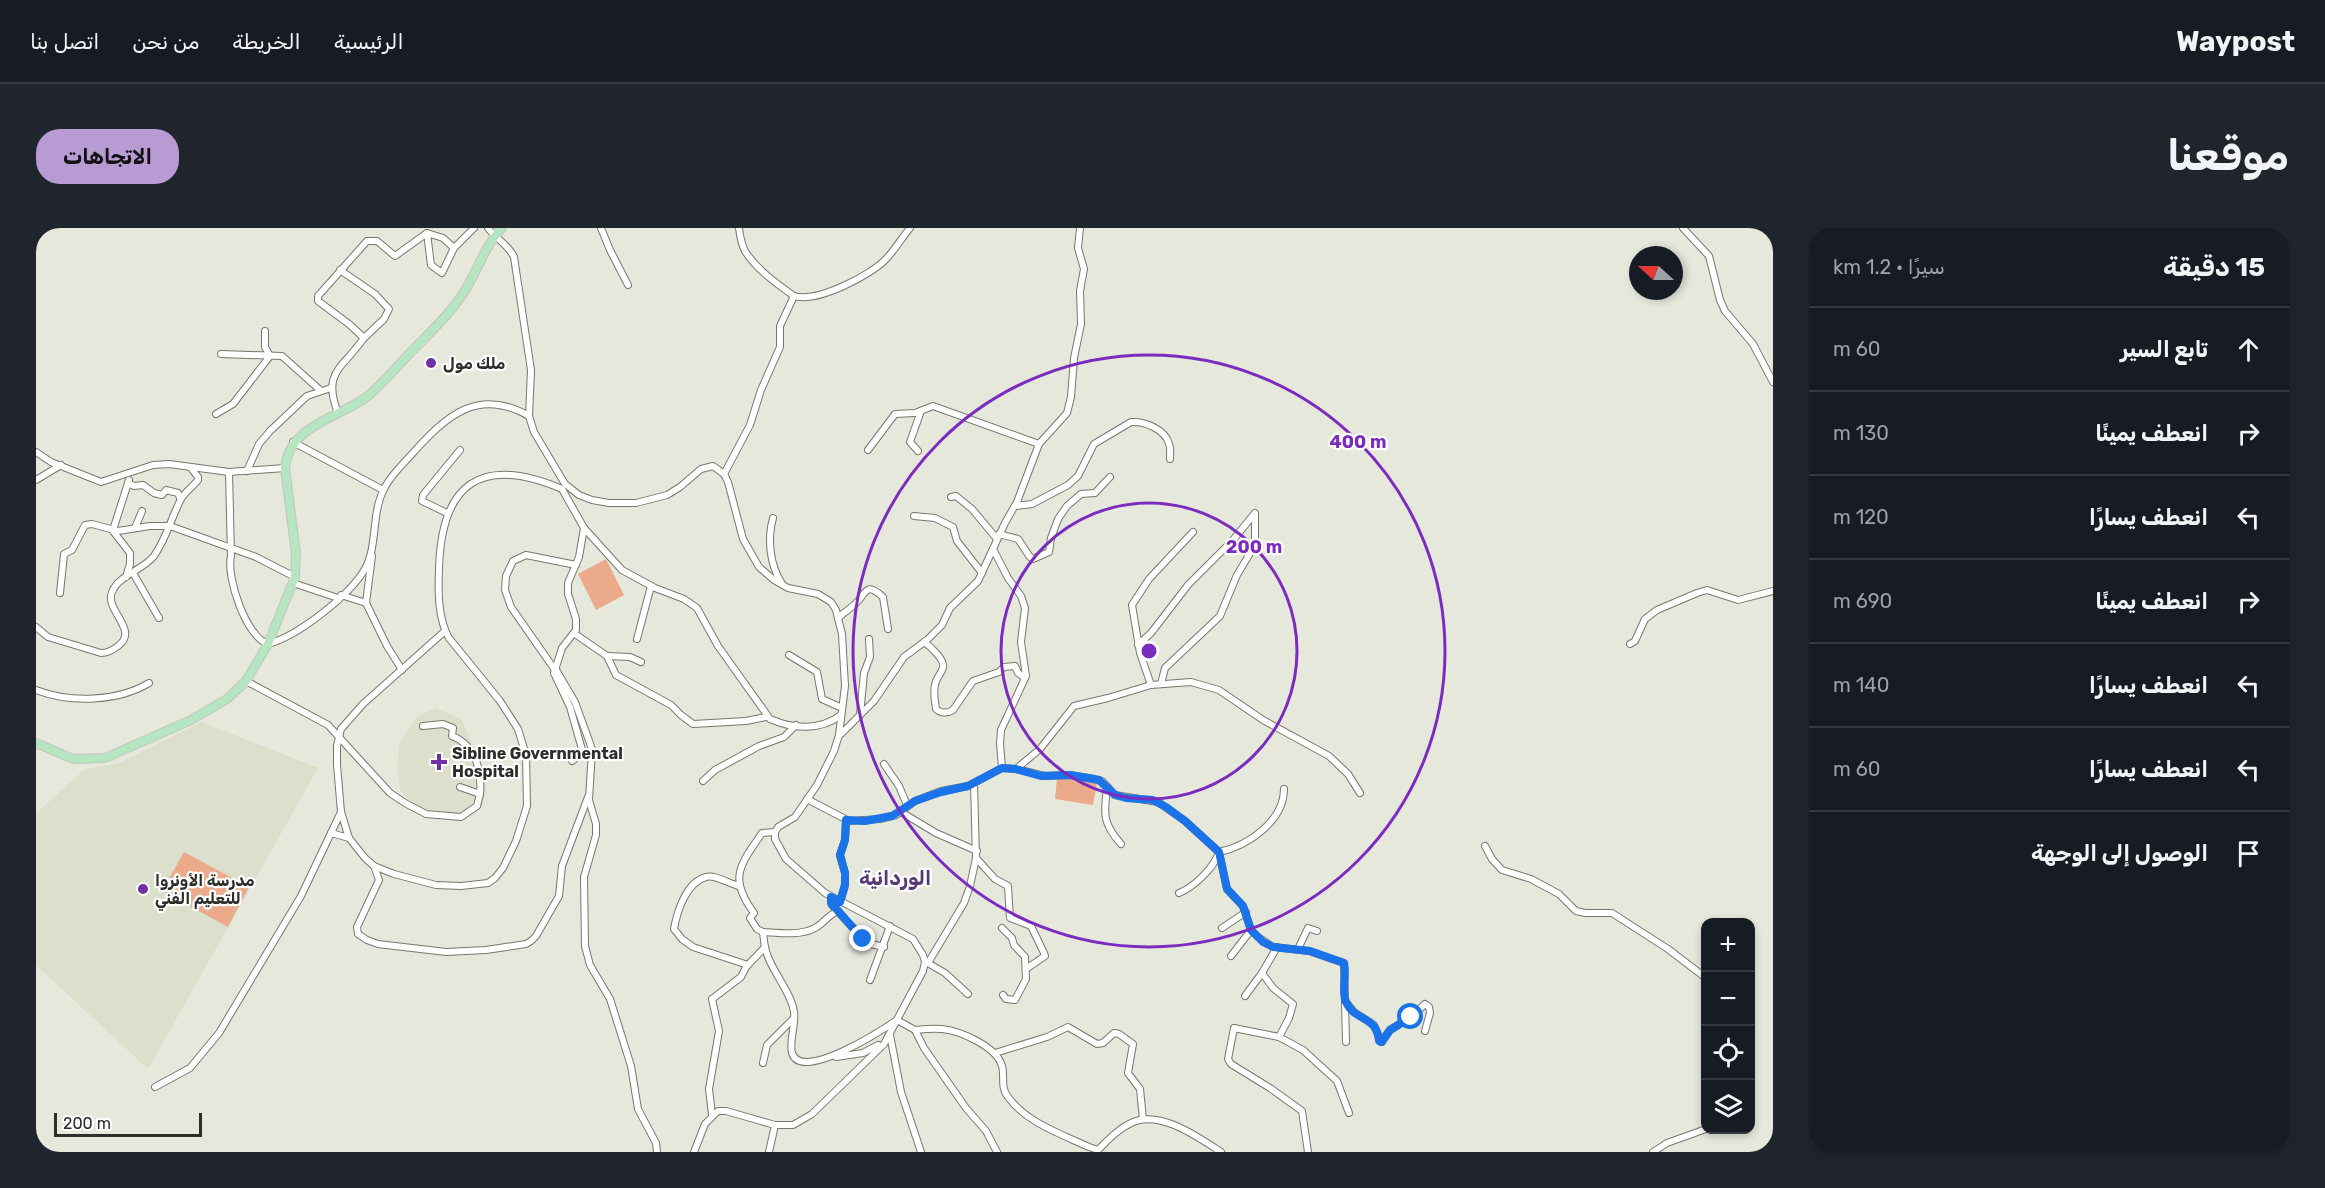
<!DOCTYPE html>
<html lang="ar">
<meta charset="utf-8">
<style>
:root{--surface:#171b24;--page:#20242c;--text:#f1f3f6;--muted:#9ea1a6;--line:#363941;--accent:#b79bd2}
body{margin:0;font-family:Rubik,"Noto Naskh Arabic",sans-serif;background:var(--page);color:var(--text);direction:rtl}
.controls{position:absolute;right:18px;bottom:18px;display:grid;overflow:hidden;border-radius:12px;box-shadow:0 3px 9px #0003}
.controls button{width:54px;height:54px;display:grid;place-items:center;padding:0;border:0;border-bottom:2px solid var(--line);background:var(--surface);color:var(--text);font:30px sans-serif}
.compass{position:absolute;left:1593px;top:18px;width:54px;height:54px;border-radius:50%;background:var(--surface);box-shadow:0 3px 9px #0003;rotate:291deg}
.scale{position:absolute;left:18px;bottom:15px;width:148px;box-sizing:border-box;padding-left:6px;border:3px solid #2d2e29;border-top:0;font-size:16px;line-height:21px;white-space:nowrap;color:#2d2e29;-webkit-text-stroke:4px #fff;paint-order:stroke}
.stop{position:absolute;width:18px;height:18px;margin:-14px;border:4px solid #1a73e8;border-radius:50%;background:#fff}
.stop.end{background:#1a73e8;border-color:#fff;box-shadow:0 2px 6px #0008}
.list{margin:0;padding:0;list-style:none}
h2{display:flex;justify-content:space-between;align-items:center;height:78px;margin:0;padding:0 24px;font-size:26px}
h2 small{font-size:20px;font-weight:400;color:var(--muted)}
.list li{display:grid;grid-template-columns:39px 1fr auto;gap:18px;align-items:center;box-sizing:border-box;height:84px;padding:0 24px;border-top:2px solid var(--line)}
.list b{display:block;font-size:22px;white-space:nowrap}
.list em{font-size:20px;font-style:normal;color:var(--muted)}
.icon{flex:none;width:33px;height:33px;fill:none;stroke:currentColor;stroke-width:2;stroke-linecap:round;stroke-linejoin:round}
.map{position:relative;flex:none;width:1737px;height:924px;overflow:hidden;direction:ltr;border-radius:24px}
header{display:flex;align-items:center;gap:36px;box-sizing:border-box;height:84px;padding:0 30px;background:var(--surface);border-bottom:2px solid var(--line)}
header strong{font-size:28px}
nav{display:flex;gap:33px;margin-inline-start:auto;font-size:21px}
.intro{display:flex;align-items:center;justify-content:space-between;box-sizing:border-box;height:144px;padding:0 36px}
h1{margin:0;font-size:42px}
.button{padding:15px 27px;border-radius:24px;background:var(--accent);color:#111;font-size:21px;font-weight:700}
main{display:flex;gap:36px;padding:0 36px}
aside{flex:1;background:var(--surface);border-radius:24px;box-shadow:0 3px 9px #0003}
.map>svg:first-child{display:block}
.built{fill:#dbdfcb}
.green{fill:#ebab8a}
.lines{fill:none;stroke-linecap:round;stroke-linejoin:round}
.minor-casing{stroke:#76786d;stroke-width:8}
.major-casing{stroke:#c4c4c3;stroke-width:10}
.minor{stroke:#fff;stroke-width:6}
.major{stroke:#b6e6c1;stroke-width:8}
.route{stroke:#1a73e8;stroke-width:8}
.ring{fill:none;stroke:#7b2cbf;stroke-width:3}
.poi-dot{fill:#7130a5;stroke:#fff;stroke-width:2}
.labels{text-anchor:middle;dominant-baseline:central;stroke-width:4.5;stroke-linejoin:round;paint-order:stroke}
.poi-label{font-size:16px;font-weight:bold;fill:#2d2e29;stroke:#fff;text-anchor:start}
.quarter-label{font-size:20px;font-weight:bold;fill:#573a75;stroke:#fff}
.centre{fill:#7b2cbf;stroke:#fff;stroke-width:3}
.ring-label{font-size:18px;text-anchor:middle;font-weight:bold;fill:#7b2cbf;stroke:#fff;stroke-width:4.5;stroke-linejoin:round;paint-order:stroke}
</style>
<header>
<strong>Waypost</strong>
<nav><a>الرئيسية</a><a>الخريطة</a><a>من نحن</a><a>اتصل بنا</a></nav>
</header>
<div class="intro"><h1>موقعنا</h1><a class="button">الاتجاهات</a></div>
<main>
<aside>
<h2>15 دقيقة<small>سيرًا · 1.2 km</small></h2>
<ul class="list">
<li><svg class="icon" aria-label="ahead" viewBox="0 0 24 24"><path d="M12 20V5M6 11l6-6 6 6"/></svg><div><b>تابع السير</b></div><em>60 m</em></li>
<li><svg class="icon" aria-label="right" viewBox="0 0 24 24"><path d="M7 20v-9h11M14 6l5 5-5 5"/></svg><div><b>انعطف يمينًا</b></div><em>130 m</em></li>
<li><svg class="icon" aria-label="left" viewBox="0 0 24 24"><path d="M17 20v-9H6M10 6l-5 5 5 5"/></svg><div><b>انعطف يسارًا</b></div><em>120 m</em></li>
<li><svg class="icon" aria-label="right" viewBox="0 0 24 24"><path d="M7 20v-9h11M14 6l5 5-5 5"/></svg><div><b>انعطف يمينًا</b></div><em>690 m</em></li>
<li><svg class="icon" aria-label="left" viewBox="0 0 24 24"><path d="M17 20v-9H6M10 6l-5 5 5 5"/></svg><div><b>انعطف يسارًا</b></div><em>140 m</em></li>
<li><svg class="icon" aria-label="left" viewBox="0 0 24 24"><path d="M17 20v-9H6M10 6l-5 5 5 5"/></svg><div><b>انعطف يسارًا</b></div><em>60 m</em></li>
<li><svg class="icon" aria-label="arrive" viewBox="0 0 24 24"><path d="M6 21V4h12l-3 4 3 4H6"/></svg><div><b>الوصول إلى الوجهة</b></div></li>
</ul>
</aside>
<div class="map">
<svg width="1737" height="924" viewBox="0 0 1737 924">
<rect width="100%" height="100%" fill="#e6e8dc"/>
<!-- built -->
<g class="built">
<polygon points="399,480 425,491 437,517 448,550 450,561 446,580 421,586 384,580 365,564 361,543 363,515 381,489"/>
<polygon points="165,494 282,540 112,841 0,737 0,585 49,541 84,535"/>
</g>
<!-- green -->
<g class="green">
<polygon points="570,331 588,367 560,382 542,346"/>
<polygon points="1021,550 1061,555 1057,577 1019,571"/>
<polygon points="148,624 213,659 192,699 126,663"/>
</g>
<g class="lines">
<defs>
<g id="minor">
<path d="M452 0C460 11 472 16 478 29L495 142 493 188 498 204 529 256 543 267 556 272 573 275H600L631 267 644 259 665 241 677 238 688 246 692 254 707 311 723 339 738 352 752 360 782 366 795 374 800 382 806 406 809 458 803 507 798 523 781 557 759 589 742 599 739 604V611L750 631 789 665 877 711 887 727 889 734 887 743 848 816 776 886 757 897H739L690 883H682L669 896 658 924"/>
<polyline points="565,0 574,22 592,57"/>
<polyline points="1647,0 1673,28 1684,72 1689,83 1717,116 1737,154"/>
<polyline points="391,5 395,37 406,45 418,20 438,0"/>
<polyline points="304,42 339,66 353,81 348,91 328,110"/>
<path d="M758 68C781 75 836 47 851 30 859 21 866 10 874 0"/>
<polyline points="185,126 246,128 284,162"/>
<path d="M302 185C286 144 306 141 328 110L313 96 282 73V68L331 13H341L359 28 391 5 407 10 418 20"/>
<polyline points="180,186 197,176 234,128 229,119 229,103"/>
<polyline points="257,214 347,262"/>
<polyline points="832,222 859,186 879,185 897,178 1003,216"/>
<polyline points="882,223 874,214 885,183"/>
<polyline points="0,224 15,234 65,254 117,237 133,236 193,244 249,240"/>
<polyline points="211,243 223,216 234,203 271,168 295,160"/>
<path d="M193 244 195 328C190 349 210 409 232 416 262 408 313 368 329 341 342 317 335 286 348 261 354 248 366 237 376 226 411 187 442 159 493 188"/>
<path d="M688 246 714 197 725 162 744 119V98L758 68C741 56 720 41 709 23 705 16 704 7 703 0"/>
<polyline points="0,252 25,237"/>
<polyline points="92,255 98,258 107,257 118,265 126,267 130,262 142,265 144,270"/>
<polyline points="915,269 920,268 936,281 961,311"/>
<path d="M979 278 996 276 1032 257 1042 248 1058 216 1095 194C1109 193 1130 202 1133 216 1135 220 1134 226 1134 231"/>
<polyline points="411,285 386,273 387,267 424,222"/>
<polyline points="878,288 899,290 917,299 921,313 946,345"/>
<path d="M737 290C731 312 734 337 746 356"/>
<polyline points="99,300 106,283"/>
<polyline points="77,302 93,252"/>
<polyline points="77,303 94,325 94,336 90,349"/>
<polyline points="963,306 982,311 994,329 997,331 1013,324 1015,310 1022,291 1031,278 1045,266 1059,265 1074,249"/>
<polyline points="97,345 123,390"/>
<polyline points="257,355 302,370"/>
<polyline points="24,365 28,326 36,322 49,297 56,296 82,303 114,298 134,298 220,329 259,349"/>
<polyline points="305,367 330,375 351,418 366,442"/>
<polyline points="330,375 336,328"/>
<path d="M802 390C808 384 816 380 821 374 831 364 830 354 847 369L852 401"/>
<path d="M0 399 12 409 65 425C71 425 77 422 82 418 104 402 68 382 76 364 83 347 107 342 118 328 130 311 135 291 144 273 147 265 157 259 162 252V249L155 240"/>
<path d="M409 403 327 476 305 501 301 518V537L305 584 313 610 329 630 338 638 358 646 400 657 425 658 452 655 459 650 467 640 480 613 491 578 490 527 482 501 464 473 413 410C402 391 402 364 403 342 405 256 444 226 526 261L548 300 586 342 619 360 648 371 661 380 682 418 734 491C757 501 784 503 805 487"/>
<polyline points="539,406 571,428 580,447 635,477 645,487 657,496 710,493 730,489"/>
<polyline points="601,411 615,358"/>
<path d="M888 414C894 418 909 432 907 439 906 445 900 450 899 457 897 464 899 473 900 481 904 485 911 486 917 482L937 453 963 444 968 439 979 438 982 445 989 450"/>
<polyline points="1594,416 1599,413 1609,391 1621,382 1661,365 1671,362 1702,372 1737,363"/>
<polyline points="1102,417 1115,405 1152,357 1197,312 1219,285 1219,314 1213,327 1201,347 1184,388 1129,440 1125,456"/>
<polyline points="753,427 781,444 786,471 806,480"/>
<polyline points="571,428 594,429 605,434"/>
<polyline points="519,440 539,474 556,521 553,572 560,596 560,607 548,649 549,718 554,737 574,771 595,838 602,881 620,915 621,924"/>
<polyline points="519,442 475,379 469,362 470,348 477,333 490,327 540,337"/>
<polyline points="210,453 292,497 354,565 369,575 390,586 425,589 441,578 444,566 424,559"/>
<polyline points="1115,457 1104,425 1096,377 1113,351 1157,304"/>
<path d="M0 462C34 475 81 474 113 455"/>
<polyline points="824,487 828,445 834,429 833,411"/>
<path d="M387 498 407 496 417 500 416 508C440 517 446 544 444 566"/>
<polyline points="804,507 838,473 868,429 891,412 906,397 914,380 942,353 969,295 981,274 1003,216 1031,185 1035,169 1038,130 1045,96 1044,63 1048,41 1042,20 1044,0"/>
<polyline points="536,533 547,525 534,479 518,445 526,420 540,402 540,391 532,366 532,355 543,329 548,300"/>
<polyline points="848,536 863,558 871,577"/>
<polyline points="966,540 980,541 1009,548 1034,547 1059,551 1066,553 1079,567 1122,574 1149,593 1183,624 1191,661 1207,678 1215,702 1222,709 1237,719 1273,723 1308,735 1310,814"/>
<polyline points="980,541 1004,521 1038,478 1072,470 1115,457 1155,454 1183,462 1227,492 1293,528 1312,546 1324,565"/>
<polyline points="667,553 679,542 723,518 748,509 760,497"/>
<path d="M1071 559C1068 585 1066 595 1085 616"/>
<polyline points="771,571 813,593 844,591 860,587 879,573 905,563 932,558 966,540 964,515 965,502 990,448 985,414 989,380 985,368 972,350 957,321"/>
<polyline points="865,584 900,605 941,623"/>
<path d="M739 604 726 605C704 637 692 650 718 685L714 690 721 701 727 704C728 711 728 719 731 726 736 743 756 766 758 784 760 796 753 812 756 825 765 855 848 801 861 792L879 802 888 820 930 880 950 903 961 924"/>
<polyline points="295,605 313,610"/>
<polyline points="1449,618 1456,631 1466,642 1495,651 1523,666 1540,683 1549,685 1576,685 1632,721 1670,750"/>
<polyline points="940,630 959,651 972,658 974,690 995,698 1008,725 1009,728 990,741"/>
<polyline points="338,638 343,652 321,699 322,706 331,712 342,716 410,724 450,722 490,716 495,713 500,708 523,668 526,638 552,569"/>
<path d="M703 658C694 656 678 646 670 649 650 654 641 684 638 701L646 711 657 719 712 737"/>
<path d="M1143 665C1158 659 1178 640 1183 624 1212 618 1248 593 1248 561"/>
<polyline points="795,669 796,677 827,711 835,716 848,719"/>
<polyline points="804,674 809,657 809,645 804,627 809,612 810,593"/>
<polyline points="966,700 976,710 978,717 989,729 990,751 979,772 970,771 967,767"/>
<polyline points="1186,700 1210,684"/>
<path d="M727 704C744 705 764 708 779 700 787 696 792 687 802 683"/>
<polyline points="1241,719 1226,745 1237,760 1257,776 1253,790 1243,809"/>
<polyline points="1262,721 1272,700 1281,703"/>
<polyline points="1195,728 1215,702"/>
<polyline points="890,734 909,745 932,766"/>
<polyline points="892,735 928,675 934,658 940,630 938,555"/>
<polyline points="834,752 854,698"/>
<polyline points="1209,768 1226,745"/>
<polyline points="1310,774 1318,784 1338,797 1345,814 1354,802 1375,789 1389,776 1393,779 1394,785 1389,803"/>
<path d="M879 802C888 801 897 800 906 801 925 803 961 819 966 838 969 849 964 859 972 869 991 895 1025 906 1053 919L1062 922C1072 912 1082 901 1095 895 1123 881 1162 909 1185 924"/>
<polyline points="854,807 865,864 885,924"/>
<polyline points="959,825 1011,809 1032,799 1061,816 1067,815 1078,805 1083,806 1097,816 1092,845 1104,861 1107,891"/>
<polyline points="800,829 827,825 842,817"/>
<polyline points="727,835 731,817 757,791"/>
<polyline points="119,859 154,840 183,805 265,668 305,584"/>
<polyline points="676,887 673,861 683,803 676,771 705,749 710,739 729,719"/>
<polyline points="733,924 739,897"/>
<polyline points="1272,924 1266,883 1234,860 1195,836 1192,831 1198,800 1243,809 1267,822 1301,853 1313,885"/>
<polyline points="1617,924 1631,915 1670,901"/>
</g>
<path id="major" d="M0 515 37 531 69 530 155 492 191 471 210 453 232 416 259 349 260 326 249 240C253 197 303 190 332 168 346 156 358 142 371 128 390 108 411 90 426 67 441 46 448 18 466 0"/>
</defs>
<!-- minor casing -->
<use href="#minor" class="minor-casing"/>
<!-- major casing -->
<use href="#major" class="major-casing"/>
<!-- minor -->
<use href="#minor" class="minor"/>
<!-- major -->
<use href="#major" class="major"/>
</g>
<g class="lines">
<!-- route -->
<path class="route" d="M827 711 795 675V669L804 674 809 657V645L804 627 809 612 810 592 829 593 856 588 879 573 905 564 932 558 966 540 980 541 1005 548 1034 547 1063 552 1079 567 1090 570 1117 572 1130 579 1149 593 1183 624 1191 661 1207 678 1215 702 1227 714 1237 719 1274 723 1308 735C1311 747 1305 763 1310 774 1319 794 1341 787 1343 813L1346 814 1354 802 1375 789"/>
</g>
<!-- distance rings -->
<g class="ring">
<circle cx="1113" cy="423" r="148"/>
<circle cx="1113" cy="423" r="296"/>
</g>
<!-- markers -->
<g class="poi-dot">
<circle cx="395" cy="135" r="6"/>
<path d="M400 525h6v6h6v6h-6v6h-6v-6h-6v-6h6z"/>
<circle cx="107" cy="661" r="6"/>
</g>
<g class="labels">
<!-- poi labels -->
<g class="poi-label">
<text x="407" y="135">ملك مول</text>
<text x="416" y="525">Sibline Governmental<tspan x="416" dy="18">Hospital</tspan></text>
<text x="119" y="652">مدرسة الأونروا<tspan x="119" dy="18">للتعليم الفني</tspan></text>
</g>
<!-- quarter labels -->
<g class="quarter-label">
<text x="859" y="650">الوردانية</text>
</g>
</g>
<circle cx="1113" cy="423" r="9" class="centre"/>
<g class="ring-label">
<text x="1322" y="220">400 m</text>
<text x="1218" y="325">200 m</text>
</g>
</svg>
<div class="controls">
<button>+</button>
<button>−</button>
<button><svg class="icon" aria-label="locate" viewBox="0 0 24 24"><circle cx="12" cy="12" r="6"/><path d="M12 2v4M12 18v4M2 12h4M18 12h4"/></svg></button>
<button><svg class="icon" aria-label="layers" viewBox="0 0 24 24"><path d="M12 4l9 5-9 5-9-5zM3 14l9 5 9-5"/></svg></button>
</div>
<svg class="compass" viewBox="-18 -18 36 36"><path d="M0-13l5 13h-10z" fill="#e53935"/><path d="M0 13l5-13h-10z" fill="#9ea1a6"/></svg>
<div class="scale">200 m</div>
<div class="stop" style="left:1375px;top:789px"></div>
<div class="stop end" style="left:827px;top:711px"></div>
</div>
</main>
